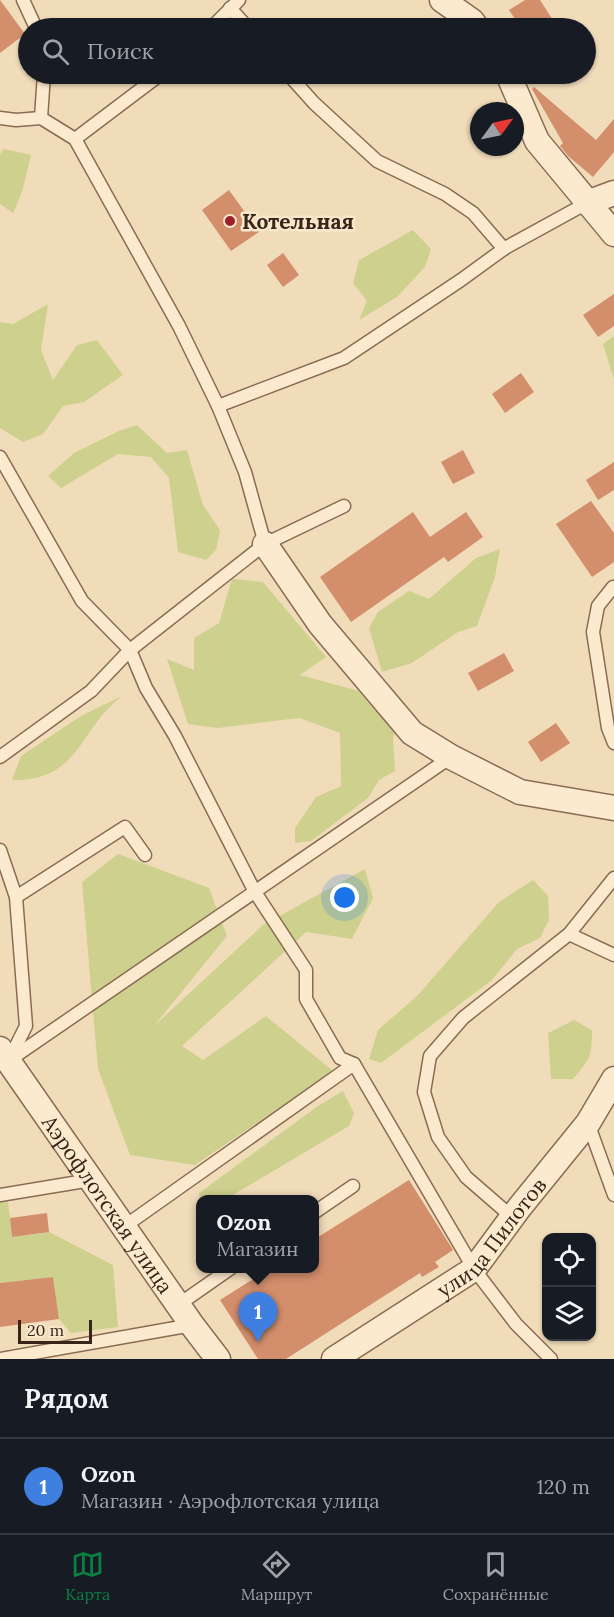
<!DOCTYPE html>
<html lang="ru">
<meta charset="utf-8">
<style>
:root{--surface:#171b24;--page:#242831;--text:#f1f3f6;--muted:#9ea1a6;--line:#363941;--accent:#0b8043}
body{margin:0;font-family:Lora,serif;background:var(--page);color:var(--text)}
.controls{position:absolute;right:18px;bottom:18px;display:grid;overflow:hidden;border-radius:12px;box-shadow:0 2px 4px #0004}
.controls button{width:54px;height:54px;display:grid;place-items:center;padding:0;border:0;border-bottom:2px solid var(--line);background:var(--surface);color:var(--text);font:30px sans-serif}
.compass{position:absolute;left:470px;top:102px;width:54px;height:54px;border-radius:50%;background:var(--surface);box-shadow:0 2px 4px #0004;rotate:57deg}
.scale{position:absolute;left:18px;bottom:15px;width:74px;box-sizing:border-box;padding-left:6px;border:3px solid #37251a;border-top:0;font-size:16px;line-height:21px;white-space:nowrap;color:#37251a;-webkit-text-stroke:4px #f8e7ca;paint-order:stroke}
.you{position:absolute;left:345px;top:898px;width:21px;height:21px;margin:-15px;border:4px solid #fff;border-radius:50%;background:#1a73e8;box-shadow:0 0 0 9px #1a73e833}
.badge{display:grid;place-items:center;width:39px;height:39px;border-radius:50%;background:var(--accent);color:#fff;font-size:20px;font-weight:700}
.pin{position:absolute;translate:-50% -50px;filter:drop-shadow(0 2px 3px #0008)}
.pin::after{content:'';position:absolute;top:32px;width:21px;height:18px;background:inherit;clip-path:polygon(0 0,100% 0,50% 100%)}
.popup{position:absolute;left:196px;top:1195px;width:123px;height:78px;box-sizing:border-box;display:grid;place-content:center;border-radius:12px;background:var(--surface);filter:drop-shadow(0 2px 4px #0005);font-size:20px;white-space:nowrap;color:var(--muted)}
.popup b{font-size:22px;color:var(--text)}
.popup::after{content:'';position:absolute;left:50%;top:100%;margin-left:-12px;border:12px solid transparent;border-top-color:var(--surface)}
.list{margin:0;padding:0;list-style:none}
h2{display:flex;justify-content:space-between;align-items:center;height:78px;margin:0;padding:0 24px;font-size:26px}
h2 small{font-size:20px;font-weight:400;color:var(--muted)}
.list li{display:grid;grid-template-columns:39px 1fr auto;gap:18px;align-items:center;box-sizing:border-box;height:96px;padding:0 24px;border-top:2px solid var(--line)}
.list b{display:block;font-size:22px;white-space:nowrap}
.list p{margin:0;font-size:20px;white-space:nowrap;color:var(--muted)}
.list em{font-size:20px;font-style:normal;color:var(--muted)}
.icon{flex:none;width:33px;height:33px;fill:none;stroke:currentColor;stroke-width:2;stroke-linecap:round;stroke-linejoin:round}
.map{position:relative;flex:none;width:614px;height:1359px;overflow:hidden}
.search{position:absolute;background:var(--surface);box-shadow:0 2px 4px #0004;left:18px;right:18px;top:18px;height:66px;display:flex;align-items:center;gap:15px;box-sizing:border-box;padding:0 21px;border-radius:33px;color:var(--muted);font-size:22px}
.sheet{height:174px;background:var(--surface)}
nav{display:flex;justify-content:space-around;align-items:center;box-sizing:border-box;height:84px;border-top:2px solid var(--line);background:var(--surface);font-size:16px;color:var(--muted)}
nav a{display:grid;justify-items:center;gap:3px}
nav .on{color:var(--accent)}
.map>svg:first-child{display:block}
.green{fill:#ced08e}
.building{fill:#d38e6c}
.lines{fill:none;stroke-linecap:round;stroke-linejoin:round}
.service-casing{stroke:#8a6b53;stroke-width:15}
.minor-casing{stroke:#8a6b53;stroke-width:27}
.service{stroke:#fceace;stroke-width:12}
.minor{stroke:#fceace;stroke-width:24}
.poi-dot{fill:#9e1e2a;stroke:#f8e7ca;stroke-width:2}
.labels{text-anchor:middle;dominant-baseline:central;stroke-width:5;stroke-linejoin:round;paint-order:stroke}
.poi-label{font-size:21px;font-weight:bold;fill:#37251a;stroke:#f8e7ca;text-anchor:start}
.street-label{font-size:21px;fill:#37251a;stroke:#f8e7ca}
</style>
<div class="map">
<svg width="614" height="1359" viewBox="0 0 614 1359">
<rect width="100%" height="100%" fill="#f1dcba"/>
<!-- green -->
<g class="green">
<polygon points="4,149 31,155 22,192 13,213 0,204 0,154"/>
<polygon points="413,230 431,249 425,267 397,297 359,320 367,301 353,283 359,260"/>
<polygon points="48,304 41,350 53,380 77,345 97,340 123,375 84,402 63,406 43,434 23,442 0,428 0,322 13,324"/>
<polygon points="614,336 614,380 603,344"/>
<polygon points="137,425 167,453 187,450 203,505 220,530 216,550 206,560 178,552 169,478 151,457 118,454 61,488 48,476 74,453 119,431"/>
<polygon points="500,549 495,577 477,626 458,632 412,663 382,672 369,628 378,612 409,591 429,599 476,558"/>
<polygon points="232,579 263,582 326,657 300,675 359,691 370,705 396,726 393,738 395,771 379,780 368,798 311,841 295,843 295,828 316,797 341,786 340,733 299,718 218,728 188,724 167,659 194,670 194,638 219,623"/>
<path d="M122 696C79 728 81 781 12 780L21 756 81 716Z"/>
<polygon points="118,854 209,888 227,936 154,1026 263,925 365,869 373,898 352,939 306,932 182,1046 203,1060 266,1016 333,1071 195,1165 130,1155 98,1069 82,882"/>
<polygon points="533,880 548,896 549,920 540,938 517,949 492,980 381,1063 369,1059 378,1030 418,995 499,902"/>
<path d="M574 1020 592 1030C592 1057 590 1059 573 1079H551L548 1033Z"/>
<polygon points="343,1091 354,1113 349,1126 226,1199 201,1200 201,1204 199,1193 318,1106"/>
<polygon points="7,1193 12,1237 49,1232 113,1265 118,1327 71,1333 59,1319 53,1277 0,1283 0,1195"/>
</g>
<!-- building -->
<g class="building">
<polygon points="0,0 25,34 0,53"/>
<polygon points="525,0 540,0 558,28 521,28 509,10"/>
<polygon points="534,87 596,140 614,119 614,152 593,177 568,156 560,146 563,143 532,89"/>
<polygon points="229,190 259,232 231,251 202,210"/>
<polygon points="283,253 299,275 283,287 267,265"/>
<polygon points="614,294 614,326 598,337 583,315"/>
<polygon points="521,373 534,392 505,413 492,394"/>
<polygon points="463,450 475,473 453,484 441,462"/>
<polygon points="614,462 614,490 598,500 586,480"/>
<polygon points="591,501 614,533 614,562 592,577 556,524"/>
<polygon points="413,512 430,537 466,512 483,537 448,562 444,557 351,622 320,577"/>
<polygon points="504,653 514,671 478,691 468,673"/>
<polygon points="556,723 570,743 541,762 528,742"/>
<polygon points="409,1180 453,1250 435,1262 439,1267 422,1277 420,1273 286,1359 258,1359 220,1300 269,1269 315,1269 315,1239"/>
<polygon points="47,1213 49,1232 12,1237 10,1218"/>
<polygon points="53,1277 59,1319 0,1327 0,1283"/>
</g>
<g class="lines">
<defs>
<g id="service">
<polyline points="23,0 36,28"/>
<polyline points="230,8 248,28"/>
<polyline points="211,28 239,0"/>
<polyline points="288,74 314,103 377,161 445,194 473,213 504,249"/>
<polyline points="0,118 16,120 41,118 75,139 179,326 218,406 245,472 265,544"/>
<polyline points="41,118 44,74"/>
<polyline points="75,139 161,74"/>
<polyline points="218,406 344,358 461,280 505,248 587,203"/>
<polyline points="0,457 82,601 130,650 146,688 175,736 255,892 306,970 306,999 340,1058 354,1064 474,1269 516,1324 551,1359"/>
<polyline points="613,587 598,606 593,632 608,728 614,743"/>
<polyline points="0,757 91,691 130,650 265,544 344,506"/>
<polyline points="0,850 16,897 26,1026 9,1060"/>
<polyline points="16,897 125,827 145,855"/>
<polyline points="569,934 614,955"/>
<polyline points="8,1061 451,757"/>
<polyline points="588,1123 614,1195"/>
<polyline points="0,1195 91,1180"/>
<polyline points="315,1212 353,1186"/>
<polyline points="512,1217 466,1177 438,1137 424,1092 430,1056 463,1018 569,934 614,878"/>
<polyline points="125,1226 354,1064"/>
<polyline points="178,1305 231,1268"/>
<polyline points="0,1359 192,1325"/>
</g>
<g id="minor">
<polyline points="442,0 472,21 477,28"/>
<polyline points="508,74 537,141 614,234"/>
<polyline points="587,203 614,193"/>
<polyline points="265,544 320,624 412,733 451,757 520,792 614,808"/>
<path id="s1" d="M0 1049 192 1325 218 1359"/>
<path id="s2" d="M334 1359 474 1269 519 1208 588 1123 614 1079"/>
</g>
</defs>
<!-- service casing -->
<use href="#service" class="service-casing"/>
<!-- minor casing -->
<use href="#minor" class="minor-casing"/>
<!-- service -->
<use href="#service" class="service"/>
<!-- minor -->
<use href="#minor" class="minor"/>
</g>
<!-- markers -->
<circle class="poi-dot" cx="230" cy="221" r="6"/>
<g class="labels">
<!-- poi labels -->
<g class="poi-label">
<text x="242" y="221">Котельная</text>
</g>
<!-- street labels -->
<g class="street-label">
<text stroke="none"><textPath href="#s1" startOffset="189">Аэрофлотская улица</textPath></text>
<text stroke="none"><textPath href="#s2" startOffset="201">улица Пилотов</textPath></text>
</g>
</g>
</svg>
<div class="controls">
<button><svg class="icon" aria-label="locate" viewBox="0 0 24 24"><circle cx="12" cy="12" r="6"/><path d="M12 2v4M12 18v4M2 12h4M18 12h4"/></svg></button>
<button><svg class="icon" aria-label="layers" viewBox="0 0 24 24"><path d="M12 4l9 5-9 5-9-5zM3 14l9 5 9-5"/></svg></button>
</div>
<svg class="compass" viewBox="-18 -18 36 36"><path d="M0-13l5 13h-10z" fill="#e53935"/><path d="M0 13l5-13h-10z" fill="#9ea1a6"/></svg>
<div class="scale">20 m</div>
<div class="you"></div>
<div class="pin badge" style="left:258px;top:1342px;background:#3f7fe0">1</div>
<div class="popup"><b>Ozon</b>Магазин</div>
<div class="search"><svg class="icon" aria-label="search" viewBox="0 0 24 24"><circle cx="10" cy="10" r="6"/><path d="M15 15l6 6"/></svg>Поиск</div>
</div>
<section class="sheet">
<h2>Рядом<small></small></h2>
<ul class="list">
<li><span class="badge" style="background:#3f7fe0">1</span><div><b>Ozon</b><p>Магазин · Аэрофлотская улица</p></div><em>120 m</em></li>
</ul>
</section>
<nav>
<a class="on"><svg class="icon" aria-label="map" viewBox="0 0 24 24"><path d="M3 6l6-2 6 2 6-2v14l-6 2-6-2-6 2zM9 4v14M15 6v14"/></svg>Карта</a>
<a><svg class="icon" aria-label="directions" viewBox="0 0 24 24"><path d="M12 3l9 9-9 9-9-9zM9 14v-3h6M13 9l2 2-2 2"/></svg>Маршрут</a>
<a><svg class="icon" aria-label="saved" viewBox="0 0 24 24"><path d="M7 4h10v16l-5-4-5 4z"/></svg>Сохранённые</a>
</nav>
